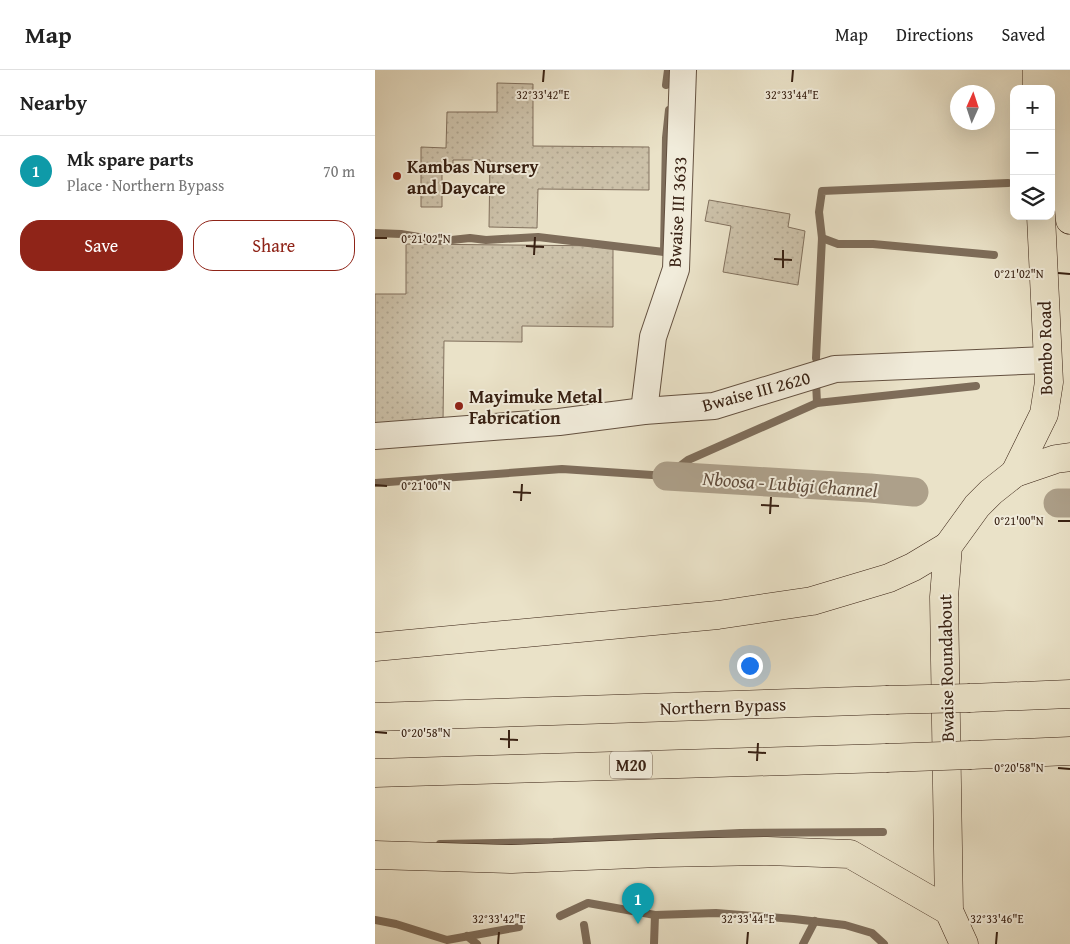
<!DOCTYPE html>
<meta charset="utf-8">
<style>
:root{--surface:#fff;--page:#f6f6f6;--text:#222;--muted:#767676;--line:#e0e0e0;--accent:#8f2418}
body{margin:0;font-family:"Gentium Book Plus",serif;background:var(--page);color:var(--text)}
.controls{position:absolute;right:15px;top:15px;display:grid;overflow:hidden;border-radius:10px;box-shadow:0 5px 20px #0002}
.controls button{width:45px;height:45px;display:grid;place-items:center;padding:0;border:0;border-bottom:1px solid var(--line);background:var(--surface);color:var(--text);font:25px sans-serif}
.compass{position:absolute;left:575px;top:15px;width:45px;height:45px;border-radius:50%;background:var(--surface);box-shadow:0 5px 20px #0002;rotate:3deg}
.you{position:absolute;left:374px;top:595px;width:18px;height:18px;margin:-12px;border:4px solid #fff;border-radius:50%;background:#1a73e8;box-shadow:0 0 0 8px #1a73e833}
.badge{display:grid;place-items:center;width:32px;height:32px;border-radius:50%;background:var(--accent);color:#fff;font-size:16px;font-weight:700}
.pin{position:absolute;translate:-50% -41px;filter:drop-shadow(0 1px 2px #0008)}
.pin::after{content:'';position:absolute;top:26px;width:18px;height:15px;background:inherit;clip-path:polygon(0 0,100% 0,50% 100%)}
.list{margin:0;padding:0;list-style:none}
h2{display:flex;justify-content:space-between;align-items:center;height:65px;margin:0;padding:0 20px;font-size:21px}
h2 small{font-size:16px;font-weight:400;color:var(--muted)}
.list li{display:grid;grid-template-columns:32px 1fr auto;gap:15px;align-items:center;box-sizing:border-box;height:70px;padding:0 20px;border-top:1px solid var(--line)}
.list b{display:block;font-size:19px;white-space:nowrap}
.list p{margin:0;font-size:16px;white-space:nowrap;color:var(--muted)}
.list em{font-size:16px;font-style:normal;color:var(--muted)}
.actions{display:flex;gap:10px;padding:15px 20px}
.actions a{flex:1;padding:11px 0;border:1px solid var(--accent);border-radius:20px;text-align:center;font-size:18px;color:var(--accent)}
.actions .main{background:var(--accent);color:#fff}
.icon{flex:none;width:28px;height:28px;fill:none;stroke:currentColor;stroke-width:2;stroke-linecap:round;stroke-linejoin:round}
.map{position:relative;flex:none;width:695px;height:874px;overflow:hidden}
header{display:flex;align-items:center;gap:30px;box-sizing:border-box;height:70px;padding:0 25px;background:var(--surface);border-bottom:1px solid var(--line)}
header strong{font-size:24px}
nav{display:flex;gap:28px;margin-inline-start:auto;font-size:18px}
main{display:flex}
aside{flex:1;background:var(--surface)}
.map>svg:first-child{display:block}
.grass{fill:url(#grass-dots);stroke:#82715e}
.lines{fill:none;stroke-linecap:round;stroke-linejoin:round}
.stream{stroke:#7e6d5a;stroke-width:8}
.canal{stroke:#ada08a;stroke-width:29}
.street-casing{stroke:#645140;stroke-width:28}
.primary-casing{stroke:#382113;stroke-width:29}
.highway-casing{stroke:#382113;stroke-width:29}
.street{stroke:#f1ecdb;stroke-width:26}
.primary{stroke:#eae2c8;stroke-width:28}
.highway{stroke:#eae2c8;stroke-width:28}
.highway-bridge-casing{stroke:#382113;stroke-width:29;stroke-linecap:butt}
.highway-bridge{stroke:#eae2c8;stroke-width:28}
.ticks{fill:none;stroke:#382113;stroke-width:2}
.poi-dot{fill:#8f2418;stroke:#f1ecdb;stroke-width:2}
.labels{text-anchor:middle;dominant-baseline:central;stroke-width:4;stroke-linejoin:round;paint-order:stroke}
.shield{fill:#f1ecdb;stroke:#705e4f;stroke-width:1}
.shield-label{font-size:16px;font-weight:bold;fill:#382113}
.poi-label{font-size:18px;font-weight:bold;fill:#382113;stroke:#f1ecdb;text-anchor:start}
.street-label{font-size:18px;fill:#382113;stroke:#f1ecdb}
.water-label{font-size:19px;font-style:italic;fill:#614d3d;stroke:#f1ecdb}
.ticks-label{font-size:12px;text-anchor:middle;fill:#382113;stroke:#f1ecdb;stroke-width:4;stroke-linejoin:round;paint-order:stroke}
</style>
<header>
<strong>Map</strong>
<nav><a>Map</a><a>Directions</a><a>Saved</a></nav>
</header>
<main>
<aside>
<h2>Nearby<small></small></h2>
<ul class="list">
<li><span class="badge" style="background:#0f9aa8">1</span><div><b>Mk spare parts</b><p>Place · Northern Bypass</p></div><em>70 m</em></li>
</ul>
<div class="actions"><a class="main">Save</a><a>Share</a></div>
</aside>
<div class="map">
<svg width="695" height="874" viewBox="0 0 695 874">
<defs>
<pattern id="grass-dots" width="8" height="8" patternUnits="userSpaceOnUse" patternTransform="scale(1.25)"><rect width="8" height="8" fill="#ccc1a9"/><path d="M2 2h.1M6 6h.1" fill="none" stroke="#b0a691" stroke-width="1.8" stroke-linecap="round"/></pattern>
</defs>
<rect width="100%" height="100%" fill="#eae2c8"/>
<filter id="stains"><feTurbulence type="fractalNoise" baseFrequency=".004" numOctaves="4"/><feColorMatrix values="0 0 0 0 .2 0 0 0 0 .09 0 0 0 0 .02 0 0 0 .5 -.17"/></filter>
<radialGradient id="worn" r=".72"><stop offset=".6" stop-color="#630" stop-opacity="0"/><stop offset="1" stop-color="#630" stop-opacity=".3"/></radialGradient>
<!-- grass -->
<g class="grass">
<polygon points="122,13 158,14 158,76 274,77 274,120 163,119 162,158 114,157 115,90 78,90 78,99 67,99 67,137 46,137 46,77 71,78 72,42 122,42"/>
<polygon points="334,130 415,144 413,157 430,161 423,215 348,202 356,156 330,151"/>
<polygon points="31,174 238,176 238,257 147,256 147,272 69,271 68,353 0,353 0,224 31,224"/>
</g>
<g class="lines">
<!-- stream -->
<g class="stream">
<polyline points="291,15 293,0"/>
<polyline points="0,163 26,164 67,171 95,168 111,170 163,167 289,182 291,68 294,40"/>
<polyline points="447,168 463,174 498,174 619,185"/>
<polyline points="441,288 447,168 444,142 447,121 633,113"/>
<polyline points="441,312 442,333"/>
<polyline points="0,413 187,399 292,406 313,390 442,333 601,316"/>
<polyline points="65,774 178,772 365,763 508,762"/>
<polyline points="185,846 213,833 280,845 341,843 419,849 470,855 497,863 509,874"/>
<polyline points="0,850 21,854 72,870 144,857"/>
<polyline points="209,855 212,874"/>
<polyline points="92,866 102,874"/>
<polyline points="279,874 280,845"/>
<polyline points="428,874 440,851"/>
</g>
<!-- canal -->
<g class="canal">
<polyline points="292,406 495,418 539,422"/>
<polyline points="683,433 695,433"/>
</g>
<defs>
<g id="street">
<polyline points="269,341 278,267 301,199 308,0"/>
<polyline points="0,366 184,352 269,341 339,336 460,299 673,290"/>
</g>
<g id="primary">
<polyline points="687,0 685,44 695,150"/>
<polyline points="662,19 662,0"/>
<polyline points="640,403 669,344 674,312 666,146"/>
<polyline points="589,874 574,841 569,527 573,476 602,436 616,422 640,403 681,389 695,387"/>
</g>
<g id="highway">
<polyline points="0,577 343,545 437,531 514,508 538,497 573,476"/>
<polyline points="595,628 695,624"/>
<polyline points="0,647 511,630"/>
<polyline points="596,685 695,681"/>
<polyline points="0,703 511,688"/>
<polyline points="0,785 137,789 284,783 392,781 475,784 574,841"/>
</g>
</defs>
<!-- street casing -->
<use href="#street" class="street-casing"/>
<!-- primary casing -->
<use href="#primary" class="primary-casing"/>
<!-- highway casing -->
<use href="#highway" class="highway-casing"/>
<!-- street -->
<use href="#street" class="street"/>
<!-- primary -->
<use href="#primary" class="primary"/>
<!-- highway -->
<use href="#highway" class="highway"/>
<defs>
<g id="highway-bridge">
<polyline points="511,630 595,628"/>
<polyline points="511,688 596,685"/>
</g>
</defs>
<!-- highway-bridge casing -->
<use href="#highway-bridge" class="highway-bridge-casing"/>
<!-- highway-bridge -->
<use href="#highway-bridge" class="highway-bridge"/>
</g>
<!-- ticks -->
<path class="ticks" d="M168 12 169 0M417 12 418 0M0 168H12M151 176 169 177M159 185 160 167M399 189 417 190M408 198V180M683 203 695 204M0 415 12 416M138 422 156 423M146 431 147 414M386 435 404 436M395 444 396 427M683 451H695M0 662 12 663M125 669 143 670M134 678V660M373 682 391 683M382 691 383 673M683 698 695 699M123 874 124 862M372 874 373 862M621 874 622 862"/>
<!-- markers -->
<g class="poi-dot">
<circle cx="22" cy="106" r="5"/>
<circle cx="84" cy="336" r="5"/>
</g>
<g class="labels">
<!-- shield labels -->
<rect class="shield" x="235" y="681.5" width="42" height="27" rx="4"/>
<g class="shield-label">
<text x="256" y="695">M20</text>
</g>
<!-- poi labels -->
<g class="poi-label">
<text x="32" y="96">Kambas Nursery<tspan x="32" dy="21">and Daycare</tspan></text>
<text x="94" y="326">Mayimuke Metal<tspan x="94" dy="21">Fabrication</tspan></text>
</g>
<!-- street labels -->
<g class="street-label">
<text transform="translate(302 142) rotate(-87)">Bwaise III 3633</text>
<text transform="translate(670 278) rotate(-91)">Bombo Road</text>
<text transform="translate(381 321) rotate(-15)">Bwaise III 2620</text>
<text transform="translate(571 598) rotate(-91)">Bwaise Roundabout</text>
<text transform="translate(348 636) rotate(-2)">Northern Bypass</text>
</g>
<!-- water labels -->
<g class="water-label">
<text transform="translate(415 414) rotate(4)">Nboosa - Lubigi Channel</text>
</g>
</g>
<g class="ticks-label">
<text x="168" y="29">32°33'42"E</text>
<text x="417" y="29">32°33'44"E</text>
<text x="51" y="173">0°21'02"N</text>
<text x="644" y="208">0°21'02"N</text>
<text x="51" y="420">0°21'00"N</text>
<text x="644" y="455">0°21'00"N</text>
<text x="51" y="667">0°20'58"N</text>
<text x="644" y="702">0°20'58"N</text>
<text x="124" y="853">32°33'42"E</text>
<text x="373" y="853">32°33'44"E</text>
<text x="622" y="853">32°33'46"E</text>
</g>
<rect width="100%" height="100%" filter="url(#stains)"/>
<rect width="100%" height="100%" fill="url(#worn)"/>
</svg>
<div class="controls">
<button>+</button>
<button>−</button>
<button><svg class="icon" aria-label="layers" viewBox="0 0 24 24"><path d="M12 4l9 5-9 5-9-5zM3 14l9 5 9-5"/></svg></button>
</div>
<svg class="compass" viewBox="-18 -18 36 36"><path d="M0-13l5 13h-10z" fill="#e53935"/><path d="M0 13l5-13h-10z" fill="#767676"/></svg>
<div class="you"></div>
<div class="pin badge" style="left:263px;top:854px;background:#0f9aa8">1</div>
</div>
</main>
